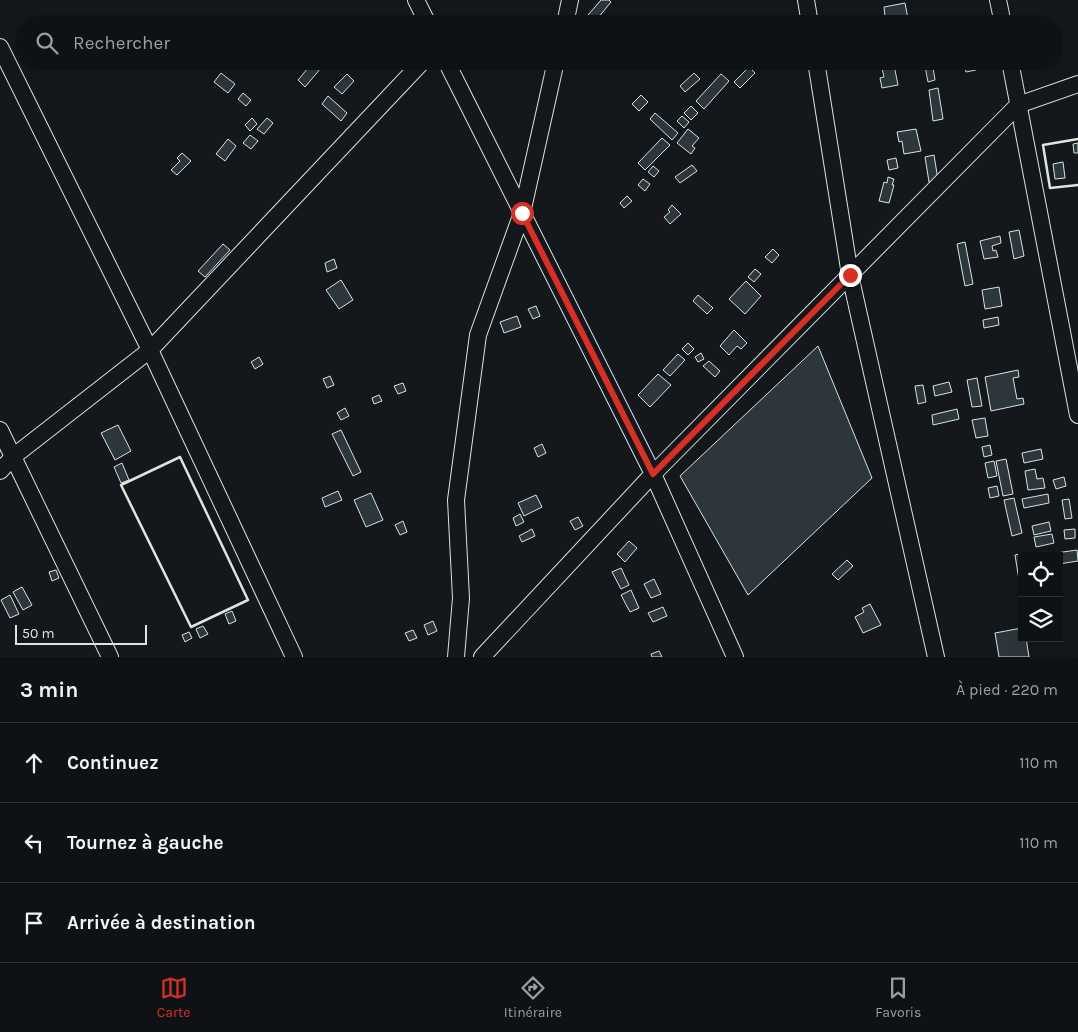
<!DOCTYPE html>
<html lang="fr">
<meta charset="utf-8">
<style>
:root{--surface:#0f1215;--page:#181b1e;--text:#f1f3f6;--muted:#9b9ea0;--line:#2f3234;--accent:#d93025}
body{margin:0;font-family:Karla,sans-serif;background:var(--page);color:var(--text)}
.controls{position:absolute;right:15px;bottom:15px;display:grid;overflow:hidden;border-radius:0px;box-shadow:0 5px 20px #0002}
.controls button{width:45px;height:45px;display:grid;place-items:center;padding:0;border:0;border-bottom:1px solid var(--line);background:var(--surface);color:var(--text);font:25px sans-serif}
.scale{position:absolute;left:15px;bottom:12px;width:132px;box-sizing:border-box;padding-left:5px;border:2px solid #d8e6dc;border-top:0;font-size:14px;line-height:18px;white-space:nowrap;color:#d8e6dc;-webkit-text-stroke:4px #14181c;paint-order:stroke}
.stop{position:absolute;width:15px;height:15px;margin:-11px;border:4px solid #d93025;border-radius:50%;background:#fff}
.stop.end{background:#d93025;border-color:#fff;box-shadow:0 1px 5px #0008}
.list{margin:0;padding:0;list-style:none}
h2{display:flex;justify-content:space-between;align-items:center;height:65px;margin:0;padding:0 20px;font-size:21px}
h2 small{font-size:16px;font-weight:400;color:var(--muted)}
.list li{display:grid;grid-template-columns:32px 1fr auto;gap:15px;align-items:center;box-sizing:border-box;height:80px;padding:0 20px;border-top:1px solid var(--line)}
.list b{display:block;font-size:19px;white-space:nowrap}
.list em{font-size:16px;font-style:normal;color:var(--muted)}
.icon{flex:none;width:28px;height:28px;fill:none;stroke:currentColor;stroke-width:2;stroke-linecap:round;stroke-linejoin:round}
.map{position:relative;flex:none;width:1078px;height:657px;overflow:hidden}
.search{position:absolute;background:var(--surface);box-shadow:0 5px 20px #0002;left:15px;right:15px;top:15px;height:55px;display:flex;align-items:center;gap:12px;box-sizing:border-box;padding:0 18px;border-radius:28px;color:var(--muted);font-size:19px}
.sheet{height:305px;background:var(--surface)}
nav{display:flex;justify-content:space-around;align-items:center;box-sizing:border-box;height:70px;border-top:1px solid var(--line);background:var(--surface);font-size:14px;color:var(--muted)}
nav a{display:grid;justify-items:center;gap:2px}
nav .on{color:var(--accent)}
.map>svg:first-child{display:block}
.building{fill:#2c363c;stroke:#d8e6dc}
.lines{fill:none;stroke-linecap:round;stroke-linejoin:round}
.minor-casing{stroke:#d8e6dc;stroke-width:18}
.minor{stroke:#14181c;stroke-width:16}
.wall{stroke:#d8e6dc;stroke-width:2.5}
.route{stroke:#d93025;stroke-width:6}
</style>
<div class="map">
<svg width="1078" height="657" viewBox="0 0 1078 657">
<rect width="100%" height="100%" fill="#14181c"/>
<!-- building -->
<g class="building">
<polygon points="601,0 609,0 611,2 593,24 584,24 582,22"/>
<polygon points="905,3 909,24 892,24 891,16 885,17 884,7"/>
<polygon points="314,61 327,61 305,87 298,80"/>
<polygon points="910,61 919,61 921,68 911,69"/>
<polygon points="924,61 932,61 935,80 928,82"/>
<polygon points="974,61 976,70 966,72 964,64"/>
<polygon points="894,65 898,85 882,88 880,78 884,77 882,68"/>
<polygon points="749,67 755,73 740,88 734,82"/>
<polygon points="221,73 235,84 228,93 214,82"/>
<polygon points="694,73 700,79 685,92 680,86"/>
<polygon points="347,74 354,81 342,94 334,87"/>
<polygon points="721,74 729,81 704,109 696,101"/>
<polygon points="938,88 943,119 933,121 929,90"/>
<polygon points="243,93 251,100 246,106 238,99"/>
<polygon points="641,95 648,102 639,111 632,104"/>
<polygon points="328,96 347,113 341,121 322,104"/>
<polygon points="691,106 698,113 691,120 684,113"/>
<polygon points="655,113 678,133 672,140 650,119"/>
<polygon points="682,116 689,122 684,128 677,121"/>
<polygon points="252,118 257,124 250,131 245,125"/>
<polygon points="267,118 273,123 264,134 257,129"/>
<polygon points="688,129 699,138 692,146 695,148 691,154 677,143"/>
<polygon points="916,129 921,151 904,154 902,141 899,142 897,132"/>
<polygon points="250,135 258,141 251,149 243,143"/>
<polygon points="662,138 670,145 645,170 638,163"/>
<polygon points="228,139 236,146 225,161 216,154"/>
<polygon points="1078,143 1078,153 1074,153 1073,144"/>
<polygon points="182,153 191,161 177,175 171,170 180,161 177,158"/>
<polygon points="934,155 938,180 929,182 925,157"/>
<polygon points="896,158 898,168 889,170 887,160"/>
<polygon points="1063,162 1065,178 1055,179 1053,164"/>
<polygon points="692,165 697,171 680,183 675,177"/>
<polygon points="653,166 659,171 654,177 648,172"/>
<polygon points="888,177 894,179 892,185 894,185 889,203 879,201 884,182 887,183"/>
<polygon points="643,179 650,184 645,191 638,185"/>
<polygon points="627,196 632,201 624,208 620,203"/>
<polygon points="672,205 681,214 670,224 664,217 670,212 668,210"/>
<polygon points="1019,230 1024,256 1014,259 1009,232"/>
<polygon points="1000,236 1001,243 992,246 993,251 996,250 998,257 984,259 980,241"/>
<polygon points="965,242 973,284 965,286 957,244"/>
<polygon points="223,244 230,250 205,277 198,271"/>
<polygon points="773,249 779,255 772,263 765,257"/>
<polygon points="334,259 337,268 327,272 325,263"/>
<polygon points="755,269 761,274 754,282 748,277"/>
<polygon points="341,280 353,300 339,309 326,290"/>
<polygon points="746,281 761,296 745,314 729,299"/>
<polygon points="999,287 1002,306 985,309 982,290"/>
<polygon points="698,295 713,308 707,314 693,301"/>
<polygon points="536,306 540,316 533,319 528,309"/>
<polygon points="517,316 521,327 504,333 500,322"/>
<polygon points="998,317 999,325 984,328 983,320"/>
<polygon points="734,330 747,343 741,349 737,346 729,355 720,346"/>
<polygon points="688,343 694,349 688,355 682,349"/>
<polygon points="818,346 872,478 748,595 680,476"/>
<polygon points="701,353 704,359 698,362 695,357"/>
<polygon points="678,354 685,360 670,376 663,370"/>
<polygon points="259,357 263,364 255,369 251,362"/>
<polygon points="709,361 720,371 715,377 703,366"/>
<polygon points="1018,370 1019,377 1013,378 1017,399 1023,398 1024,404 991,411 985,377"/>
<polygon points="658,374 671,385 650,407 638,395"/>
<polygon points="330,376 334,385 327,388 323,379"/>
<polygon points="977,378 982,406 972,407 967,380"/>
<polygon points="949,382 952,392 935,396 933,386"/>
<polygon points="403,383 406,391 398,394 394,386"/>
<polygon points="923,385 926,402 918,404 915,386"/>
<polygon points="379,395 382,401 374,404 372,398"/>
<polygon points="345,408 349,416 341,420 337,413"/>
<polygon points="957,409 959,419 933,425 932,415"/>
<polygon points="985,418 988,436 976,438 972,420"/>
<polygon points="118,425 131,451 115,460 101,433"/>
<polygon points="341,430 361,472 353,476 332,434"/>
<polygon points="542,444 546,453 538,457 534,448"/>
<polygon points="990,445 992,455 984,457 982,447"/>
<polygon points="1041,449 1043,459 1024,463 1022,453"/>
<polygon points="1006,459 1013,494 1003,496 996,461"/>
<polygon points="994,461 997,476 988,478 985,463"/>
<polygon points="122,463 129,480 121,483 114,467"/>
<polygon points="1035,469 1037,479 1043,478 1045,488 1028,490 1025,471"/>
<polygon points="1064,477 1066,486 1056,489 1053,480"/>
<polygon points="997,486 999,496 990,498 988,488"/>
<polygon points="338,491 342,500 325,507 322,498"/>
<polygon points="371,493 383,520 366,527 354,500"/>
<polygon points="1048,494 1049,503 1024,508 1022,499"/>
<polygon points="536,495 542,507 524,516 518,503"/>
<polygon points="1014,498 1022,533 1012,536 1004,500"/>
<polygon points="1069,499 1072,518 1065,519 1062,500"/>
<polygon points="520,514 524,522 516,526 513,518"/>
<polygon points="578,517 583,526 575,530 570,521"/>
<polygon points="403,521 407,532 400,535 395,525"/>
<polygon points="1049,522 1051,531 1034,535 1032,526"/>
<polygon points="532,529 535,536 522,542 519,536"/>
<polygon points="1075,529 1075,538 1065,539 1064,530"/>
<polygon points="1052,534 1054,543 1036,547 1034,537"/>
<polygon points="629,541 637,548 625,562 617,554"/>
<polygon points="1077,550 1078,561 1059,564 1059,556 1057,556 1056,553"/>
<polygon points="1023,553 1024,556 1022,556 1022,579 1019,580 1015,555"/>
<polygon points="847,560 853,566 838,580 832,574"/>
<polygon points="621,568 629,585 621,589 612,572"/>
<polygon points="56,570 59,578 52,581 49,572"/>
<polygon points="654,579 661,594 651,598 644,584"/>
<polygon points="22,587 32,605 23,610 13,592"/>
<polygon points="631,590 639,608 630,612 621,595"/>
<polygon points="10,595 19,614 10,618 1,600"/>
<polygon points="870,604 881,625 863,633 855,617 864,612 862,608"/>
<polygon points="663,607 667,616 653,622 648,613"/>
<polygon points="232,611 236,621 229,624 225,614"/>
<polygon points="433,621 437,631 428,635 424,625"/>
<polygon points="203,626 208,634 200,638 196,629"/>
<polygon points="1022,628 1022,638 1026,638 1029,657 999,657 995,633"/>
<polygon points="413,630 417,638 409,641 405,633"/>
<polygon points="189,632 192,638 185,642 182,635"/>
<polygon points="659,651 662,657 652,657 651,654"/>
</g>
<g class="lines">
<defs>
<g id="minor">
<polyline points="416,0 428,24"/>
<polyline points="806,0 810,24"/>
<polyline points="998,0 1003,24"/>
<polyline points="565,24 570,0"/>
<polyline points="0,47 150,350 294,657"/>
<polyline points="446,61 653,474 735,657"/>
<polyline points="816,61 850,275 936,657"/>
<polyline points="1010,61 1078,415"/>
<polyline points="0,430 110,657"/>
<polyline points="0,471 14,456 150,350 423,61"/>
<polyline points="456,657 461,598 456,500 478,335 522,213 556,61"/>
<polyline points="482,657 653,474 1018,105 1078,84"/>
</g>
</defs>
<!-- minor casing -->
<use href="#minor" class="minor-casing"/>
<!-- minor -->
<use href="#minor" class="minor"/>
<!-- wall -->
<g class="wall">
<polyline points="1078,139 1043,145 1050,188 1078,185"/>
<polygon points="180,457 248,600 191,627 121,485"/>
</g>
</g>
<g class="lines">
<!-- route -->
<polyline class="route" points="522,213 653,474 850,275"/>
</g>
</svg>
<div class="controls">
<button><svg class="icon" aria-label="locate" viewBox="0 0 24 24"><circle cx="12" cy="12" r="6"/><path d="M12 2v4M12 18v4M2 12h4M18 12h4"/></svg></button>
<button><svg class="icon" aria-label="layers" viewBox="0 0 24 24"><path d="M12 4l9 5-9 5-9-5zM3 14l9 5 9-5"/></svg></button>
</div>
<div class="scale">50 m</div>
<div class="stop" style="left:522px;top:213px"></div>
<div class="stop end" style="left:850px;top:275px"></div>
<div class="search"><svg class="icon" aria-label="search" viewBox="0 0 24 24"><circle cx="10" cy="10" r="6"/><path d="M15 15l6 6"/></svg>Rechercher</div>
</div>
<section class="sheet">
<h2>3 min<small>À pied · 220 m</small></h2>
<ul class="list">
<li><svg class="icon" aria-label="ahead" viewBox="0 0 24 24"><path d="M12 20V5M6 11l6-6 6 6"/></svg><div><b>Continuez</b></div><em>110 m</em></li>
<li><svg class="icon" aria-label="left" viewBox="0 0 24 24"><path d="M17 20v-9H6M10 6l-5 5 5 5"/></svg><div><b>Tournez à gauche</b></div><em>110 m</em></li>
<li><svg class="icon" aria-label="arrive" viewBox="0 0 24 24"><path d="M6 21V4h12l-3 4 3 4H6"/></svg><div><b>Arrivée à destination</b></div></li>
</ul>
</section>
<nav>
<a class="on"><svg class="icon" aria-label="map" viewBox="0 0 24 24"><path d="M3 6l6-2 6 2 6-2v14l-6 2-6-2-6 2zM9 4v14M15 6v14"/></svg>Carte</a>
<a><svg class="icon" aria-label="directions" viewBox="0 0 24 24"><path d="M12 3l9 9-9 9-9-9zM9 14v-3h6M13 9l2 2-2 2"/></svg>Itinéraire</a>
<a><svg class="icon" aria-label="saved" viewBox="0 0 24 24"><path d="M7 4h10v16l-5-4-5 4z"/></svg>Favoris</a>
</nav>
